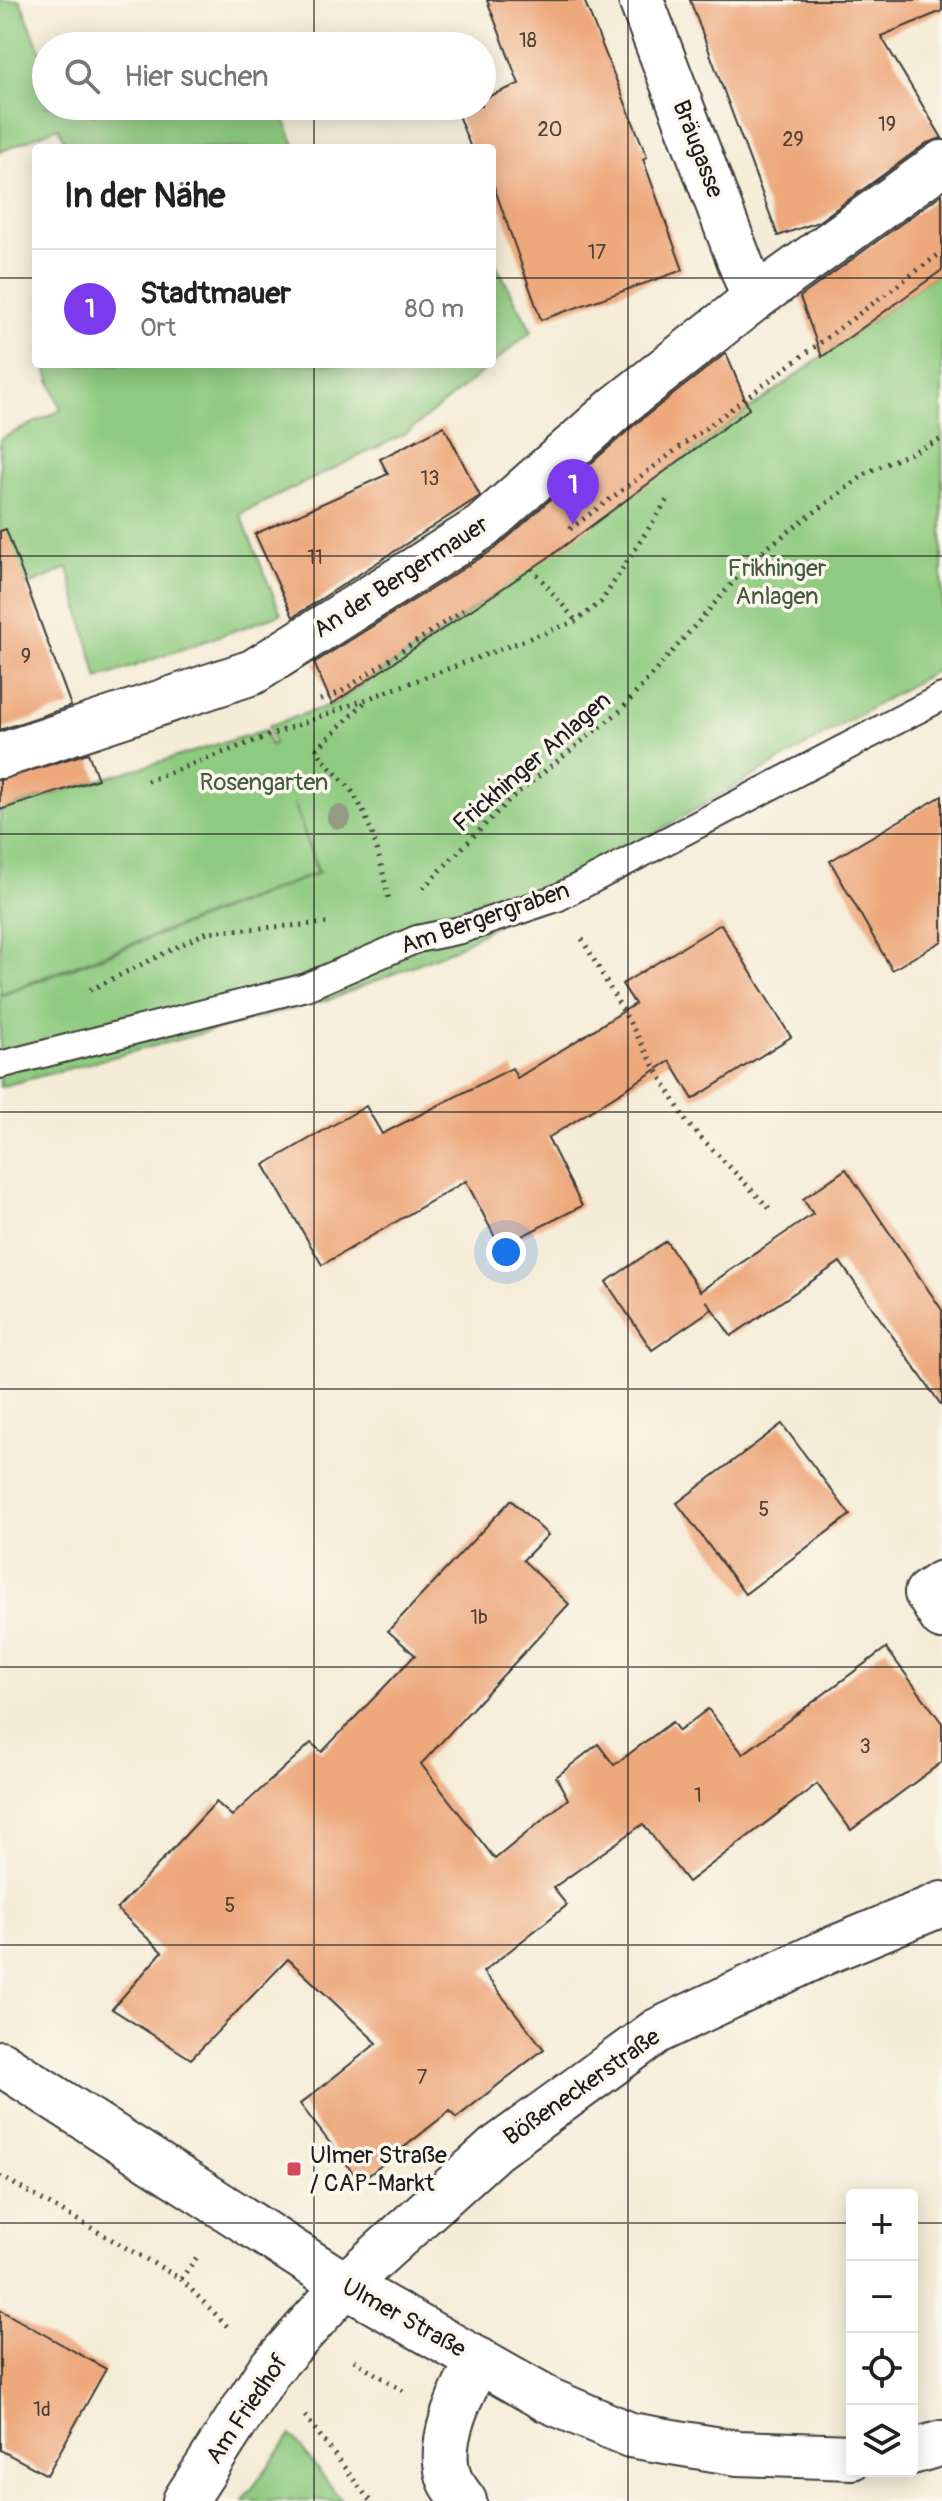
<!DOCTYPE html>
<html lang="de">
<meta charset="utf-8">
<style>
:root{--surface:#fff;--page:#f6f6f6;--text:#222;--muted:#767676;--line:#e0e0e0;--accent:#7c3aed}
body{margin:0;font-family:Pangolin,sans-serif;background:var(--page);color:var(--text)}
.controls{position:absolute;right:24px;bottom:24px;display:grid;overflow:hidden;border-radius:8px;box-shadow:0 4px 20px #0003}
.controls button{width:72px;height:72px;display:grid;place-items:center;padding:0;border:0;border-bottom:2px solid var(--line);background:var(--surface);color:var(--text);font:40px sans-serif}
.you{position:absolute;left:506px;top:1252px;width:28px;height:28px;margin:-20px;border:6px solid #fff;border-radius:50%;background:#1a73e8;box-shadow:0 0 0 12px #1a73e833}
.badge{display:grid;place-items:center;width:52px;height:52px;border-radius:50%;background:var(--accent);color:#fff;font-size:26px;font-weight:700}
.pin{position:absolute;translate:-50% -66px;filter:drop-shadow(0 2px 4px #0008)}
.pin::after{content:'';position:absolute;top:42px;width:28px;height:24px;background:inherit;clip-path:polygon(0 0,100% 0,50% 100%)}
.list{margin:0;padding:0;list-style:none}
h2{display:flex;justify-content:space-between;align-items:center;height:104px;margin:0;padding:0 32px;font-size:34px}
h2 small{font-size:26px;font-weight:400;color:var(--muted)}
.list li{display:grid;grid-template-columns:52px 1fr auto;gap:24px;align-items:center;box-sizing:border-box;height:120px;padding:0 32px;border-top:2px solid var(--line)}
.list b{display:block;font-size:30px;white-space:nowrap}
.list p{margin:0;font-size:26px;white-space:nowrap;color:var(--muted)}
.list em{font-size:26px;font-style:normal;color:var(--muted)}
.icon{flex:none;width:44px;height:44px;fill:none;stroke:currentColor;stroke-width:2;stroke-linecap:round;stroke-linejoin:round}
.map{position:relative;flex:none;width:942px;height:2501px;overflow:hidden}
.search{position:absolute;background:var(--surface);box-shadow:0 4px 20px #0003;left:32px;top:32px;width:464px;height:88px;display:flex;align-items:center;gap:20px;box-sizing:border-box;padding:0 28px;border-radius:44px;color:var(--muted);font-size:30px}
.panel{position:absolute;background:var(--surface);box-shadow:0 4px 20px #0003;left:32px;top:144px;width:464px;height:224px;border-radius:8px}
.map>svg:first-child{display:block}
.green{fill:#8eca7f;stroke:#55734e;stroke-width:2}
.building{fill:#eda87c}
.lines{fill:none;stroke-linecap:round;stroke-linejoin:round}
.service-casing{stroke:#3d3b38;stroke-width:30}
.minor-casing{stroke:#3d3b38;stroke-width:48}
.tertiary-casing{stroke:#3d3b38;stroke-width:48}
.path{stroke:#3d3b38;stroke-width:5;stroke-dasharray:2 6;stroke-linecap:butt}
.service{stroke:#fff;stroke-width:26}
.minor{stroke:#fff;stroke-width:44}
.tertiary{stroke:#fff;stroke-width:44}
.tree{fill:#949b83}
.grid{fill:none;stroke:#1c1c1c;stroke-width:2;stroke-opacity:0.55}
.poi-dot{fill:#d1495b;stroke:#fbf7ec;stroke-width:3}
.labels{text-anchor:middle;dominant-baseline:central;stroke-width:7;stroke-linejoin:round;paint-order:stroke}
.number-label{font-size:20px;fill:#503f34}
.street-label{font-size:24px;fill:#1c1c1c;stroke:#fbf7ec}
.park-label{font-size:24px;fill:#44593f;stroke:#fbf7ec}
.poi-label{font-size:24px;fill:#1c1c1c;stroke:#fbf7ec;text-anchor:start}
</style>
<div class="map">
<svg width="942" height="2501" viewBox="0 0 942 2501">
<rect width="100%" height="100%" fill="#fbf7ec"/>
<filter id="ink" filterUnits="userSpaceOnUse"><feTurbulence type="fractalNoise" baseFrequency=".0125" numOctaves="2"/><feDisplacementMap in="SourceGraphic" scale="16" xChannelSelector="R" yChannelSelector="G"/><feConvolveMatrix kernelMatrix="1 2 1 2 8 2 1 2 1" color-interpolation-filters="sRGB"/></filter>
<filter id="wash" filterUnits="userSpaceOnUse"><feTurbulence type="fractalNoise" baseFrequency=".006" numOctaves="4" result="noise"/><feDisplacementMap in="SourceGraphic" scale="32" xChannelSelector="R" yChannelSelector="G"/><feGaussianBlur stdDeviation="1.8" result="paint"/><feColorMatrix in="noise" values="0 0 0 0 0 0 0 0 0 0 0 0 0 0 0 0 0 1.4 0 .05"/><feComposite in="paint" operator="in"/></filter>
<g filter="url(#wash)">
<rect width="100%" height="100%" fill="#f5ecd7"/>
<!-- green -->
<g class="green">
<polygon points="0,0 20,0 46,65 46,106 82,106 93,114 112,106 279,106 296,148 67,148 58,127 0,152"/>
<polygon points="492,257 532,331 492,364"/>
<polygon points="942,270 942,667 454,949 334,998 0,1087 0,996 319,873 294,803 317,873 0,994 0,810 265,730 270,745 274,744 268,726 333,704 440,633"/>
<polygon points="44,364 492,364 407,433 240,514 281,614 98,679 68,568 27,586 0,536 0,439 61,410"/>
<polygon points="291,2435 342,2501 243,2501"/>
</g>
<g id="blocks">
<!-- building -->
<g class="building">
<polygon points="487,0 584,0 647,157 643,159 683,270 541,320 492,181 492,148 471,148 456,110 482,106 482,99 519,84"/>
<polygon points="690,0 942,0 942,11 881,36 942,138 927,143 818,222 778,236"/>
<polygon points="942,194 942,270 822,357 800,297"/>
<polygon points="726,353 749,409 552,555 332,704 314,663 496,548 633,426"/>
<polygon points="444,426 480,496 293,617 255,534 388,474 380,459"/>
<polygon points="6,529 71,706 0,730 0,531"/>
<polygon points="88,753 98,779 0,810 0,780"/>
<polygon points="942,796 942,941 892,970 830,861"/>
<polygon points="721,924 791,1037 693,1099 670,1061 548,1138 582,1206 500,1247 466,1181 322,1265 264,1165 366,1106 382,1134 512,1068 517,1078 635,1004 622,984"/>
<polygon points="846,1169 942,1310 942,1406 840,1262 731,1336 706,1300 712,1309 652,1350 606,1282 666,1241 700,1291 813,1214 803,1199"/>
<polygon points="782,1424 850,1515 745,1594 677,1503"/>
<polygon points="511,1500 548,1535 523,1560 569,1604 421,1764 495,1859 568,1799 556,1777 598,1744 614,1765 672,1722 679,1731 708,1709 743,1754 886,1648 942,1723 942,1762 851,1830 817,1784 688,1882 643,1824 553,1888 567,1905 483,1972 544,2049 456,2118 450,2111 360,2182 300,2104 377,2043 288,1959 191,2059 112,2009 162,1952 117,1909 216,1802 232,1816 311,1743 322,1752 415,1655 388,1631"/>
<polygon points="0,2310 106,2369 47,2475 0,2450"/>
</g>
</g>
</g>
<g filter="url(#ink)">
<use href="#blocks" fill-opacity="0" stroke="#3d3b38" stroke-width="2"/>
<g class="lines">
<defs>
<polyline id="service" points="0,1065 306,987 417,939 461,930 557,898 942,697"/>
<g id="minor">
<polyline points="641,0 754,299"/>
<polyline points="0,756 253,672 482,527 617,407 754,299 942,163"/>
<polyline points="942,1583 927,1593 942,1617"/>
<polyline points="185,2501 269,2370 345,2285 495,2149 657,2031 823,1953 942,1904"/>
<path d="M464 2501C460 2495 453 2487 450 2480 435 2443 462 2391 479 2360"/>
</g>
<g id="tertiary">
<polyline points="0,2063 345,2285 548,2400 630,2435 738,2453 852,2457"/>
<polyline points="912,2452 942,2443"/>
</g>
</defs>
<!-- service casing -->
<use href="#service" class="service-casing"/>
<!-- minor casing -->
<use href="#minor" class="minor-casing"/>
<!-- tertiary casing -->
<use href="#tertiary" class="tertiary-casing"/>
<!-- path -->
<g class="path">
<polyline points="570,529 942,252"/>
<polyline points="532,568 576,621"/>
<polyline points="320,700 341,692 463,610"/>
<path d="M364 703 317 749C326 768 342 776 353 793 374 826 381 864 389 901"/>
<polyline points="147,781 576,621 601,602 667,500"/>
<polyline points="423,888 510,799 621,710 756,556 868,472 942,439"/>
<polyline points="582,939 687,1123 772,1211"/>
<polyline points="90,990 207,932 330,923"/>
<polyline points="0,2176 181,2279 231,2330"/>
<polyline points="181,2279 197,2257"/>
<polyline points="354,2360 403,2391"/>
<polyline points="305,2416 370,2501"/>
</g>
<!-- service -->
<use href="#service" class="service"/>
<!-- minor -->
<use href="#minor" class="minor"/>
<!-- tertiary -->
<use href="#tertiary" class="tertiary"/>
</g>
<!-- trees -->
<circle class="tree" cx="339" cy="817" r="12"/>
</g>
<!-- grid -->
<path class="grid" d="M314 0V46M628 0V2501M314 106V148M0 278H36M492 278H942M314 364V2501M0 556H942M0 834H942M0 1112H942M0 1389H942M0 1667H942M0 1945H942M0 2223H852M912 2223H942"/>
<!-- markers -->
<rect class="poi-dot" x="286" y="2161" width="16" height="16" rx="4"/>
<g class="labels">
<!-- number labels -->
<g class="number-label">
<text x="528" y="40">18</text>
<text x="887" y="124">19</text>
<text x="550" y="129">20</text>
<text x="793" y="139">29</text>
<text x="597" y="252">17</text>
<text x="430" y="478">13</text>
<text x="315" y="557">11</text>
<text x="26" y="656">9</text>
<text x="764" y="1509">5</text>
<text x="479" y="1617">1b</text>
<text x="865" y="1746">3</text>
<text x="698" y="1795">1</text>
<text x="230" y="1905">5</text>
<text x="422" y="2077">7</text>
<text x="42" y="2409">1d</text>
</g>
<!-- street labels -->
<g class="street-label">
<text transform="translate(698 149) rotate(69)">Bräugasse</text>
<text transform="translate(401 577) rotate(-33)">An der Bergermauer</text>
<text transform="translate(532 762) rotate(-41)">Frickhinger Anlagen</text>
<text transform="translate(485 918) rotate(-19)">Am Bergergraben</text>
<text transform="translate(582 2087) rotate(-35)">Bößeneckerstraße</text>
<text transform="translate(404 2318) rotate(29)">Ulmer Straße</text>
<text transform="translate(247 2409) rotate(-56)">Am Friedhof</text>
</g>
<!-- park labels -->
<g class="park-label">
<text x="777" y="568">Frikhinger<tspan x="777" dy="28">Anlagen</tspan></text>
<text x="264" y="782">Rosengarten</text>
</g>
<!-- poi labels -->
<g class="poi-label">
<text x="310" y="2155">Ulmer Straße<tspan x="310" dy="28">/ CAP-Markt</tspan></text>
</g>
</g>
</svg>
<div class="controls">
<button>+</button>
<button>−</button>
<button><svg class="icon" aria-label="locate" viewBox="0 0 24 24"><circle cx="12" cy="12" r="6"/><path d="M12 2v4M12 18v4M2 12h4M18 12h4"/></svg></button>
<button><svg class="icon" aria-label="layers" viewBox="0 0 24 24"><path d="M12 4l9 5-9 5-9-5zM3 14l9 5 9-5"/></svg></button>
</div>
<div class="you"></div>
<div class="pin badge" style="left:573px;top:525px">1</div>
<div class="search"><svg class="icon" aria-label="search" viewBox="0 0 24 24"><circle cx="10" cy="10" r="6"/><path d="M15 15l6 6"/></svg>Hier suchen</div>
<section class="panel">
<h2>In der Nähe<small></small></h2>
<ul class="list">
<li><span class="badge">1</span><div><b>Stadtmauer</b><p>Ort</p></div><em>80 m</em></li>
</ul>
</section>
</div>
